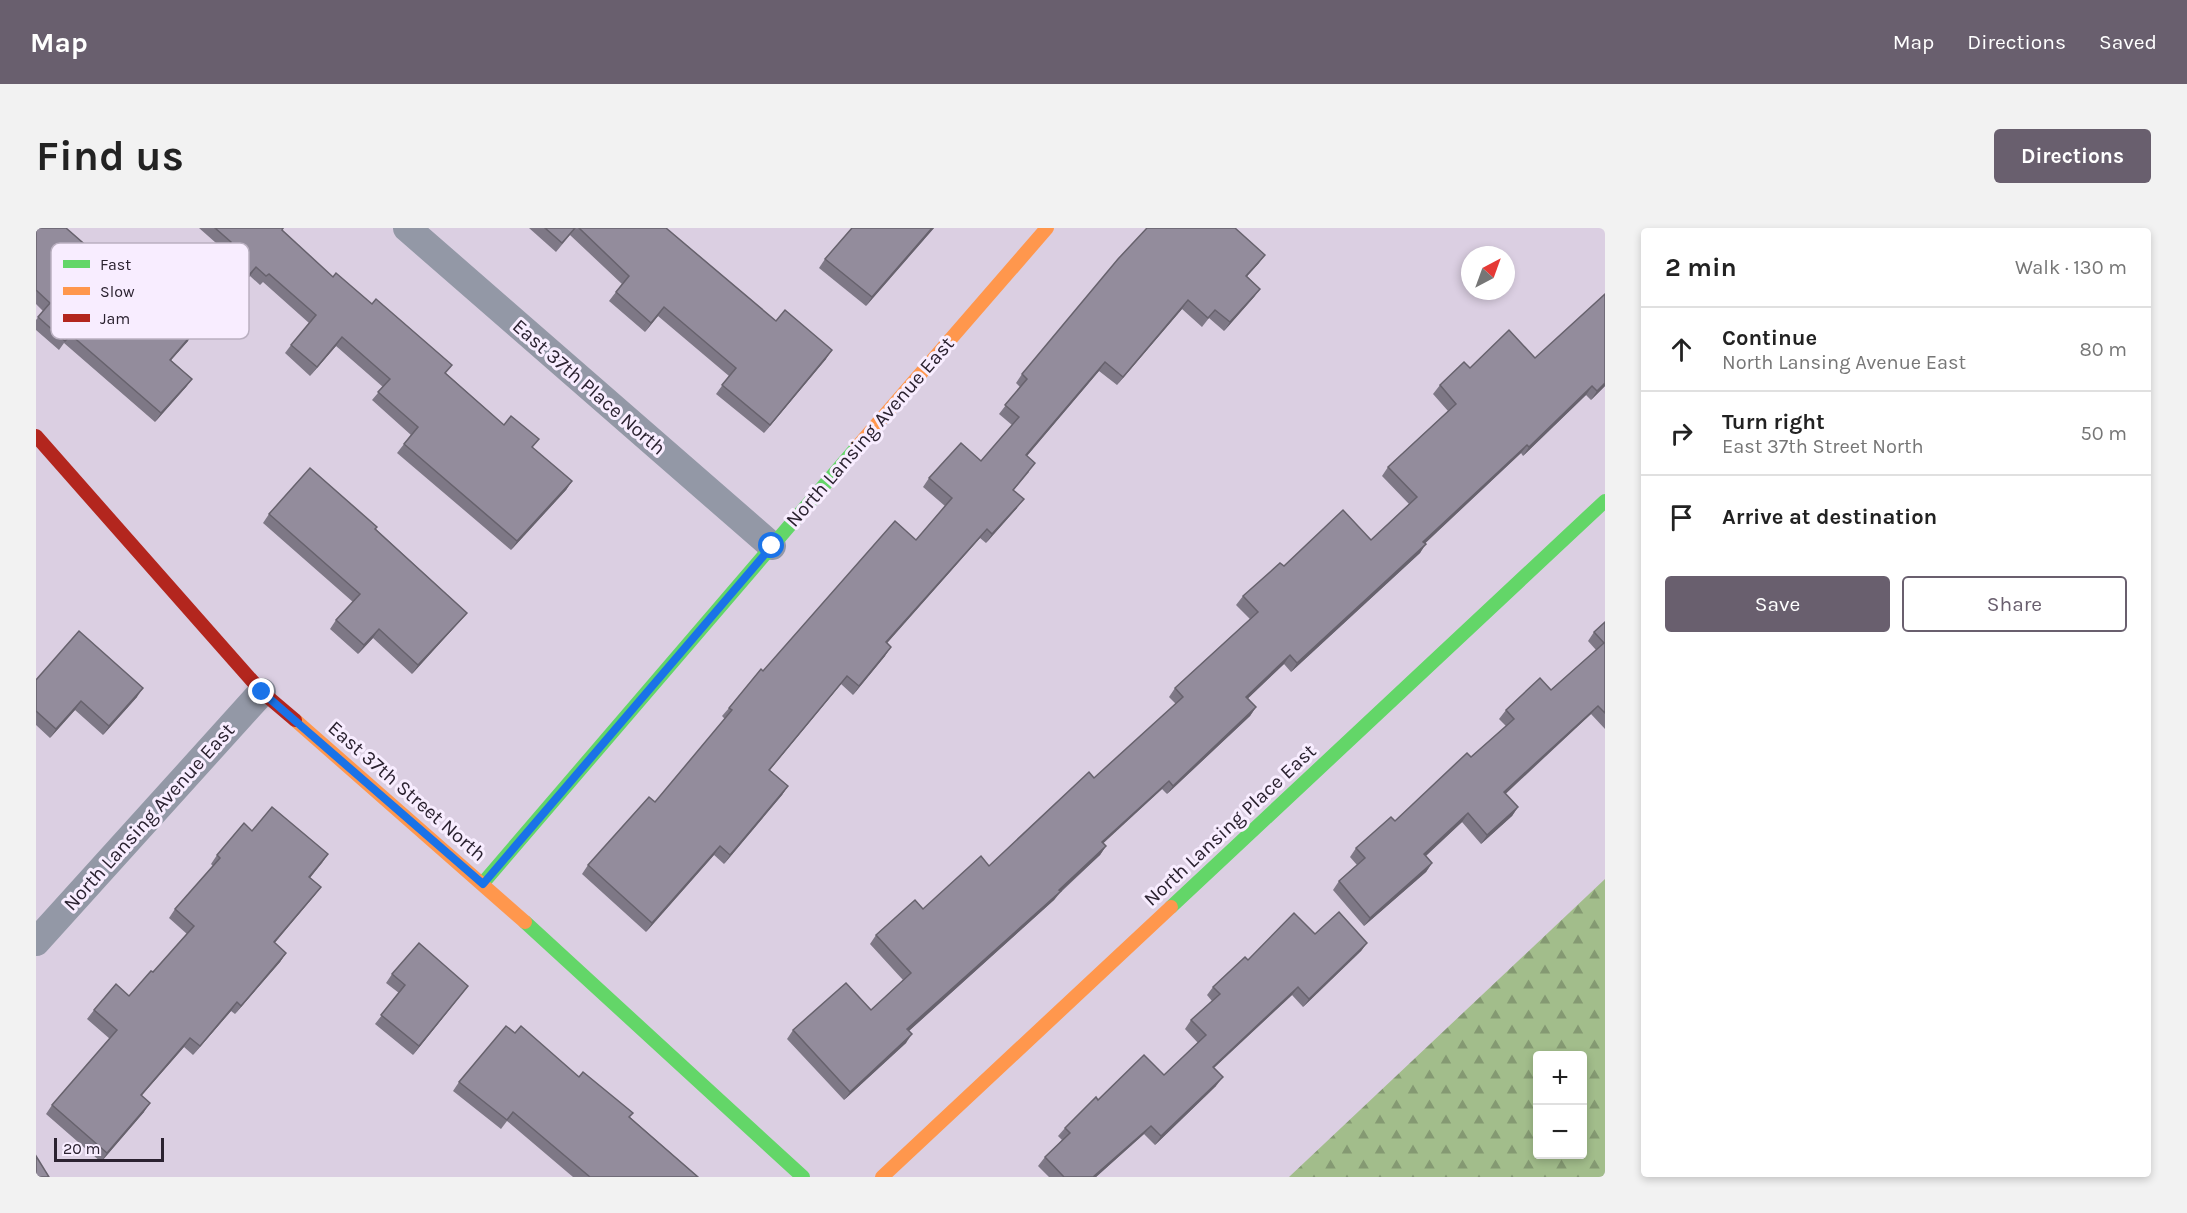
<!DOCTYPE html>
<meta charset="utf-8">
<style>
:root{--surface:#fff;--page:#f2f2f2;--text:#222;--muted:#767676;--line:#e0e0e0;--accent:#695f6e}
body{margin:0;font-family:Karla,sans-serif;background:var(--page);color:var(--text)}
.controls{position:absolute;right:18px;bottom:18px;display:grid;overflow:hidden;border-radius:6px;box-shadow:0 3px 9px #0003}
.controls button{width:54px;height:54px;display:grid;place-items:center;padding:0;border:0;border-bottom:2px solid var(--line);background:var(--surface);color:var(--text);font:30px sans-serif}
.compass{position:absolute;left:1425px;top:18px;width:54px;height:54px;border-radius:50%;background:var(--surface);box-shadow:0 3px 9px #0003;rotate:41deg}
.scale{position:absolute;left:18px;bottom:15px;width:110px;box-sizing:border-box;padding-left:6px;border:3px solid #2b2230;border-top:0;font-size:16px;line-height:21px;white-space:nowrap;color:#2b2230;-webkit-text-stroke:4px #f8edff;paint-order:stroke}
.stop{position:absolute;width:18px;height:18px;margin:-14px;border:4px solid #1a73e8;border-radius:50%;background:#fff}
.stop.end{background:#1a73e8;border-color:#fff;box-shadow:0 2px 6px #0008}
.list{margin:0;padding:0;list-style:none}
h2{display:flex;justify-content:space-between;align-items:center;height:78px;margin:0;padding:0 24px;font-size:26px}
h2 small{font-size:20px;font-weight:400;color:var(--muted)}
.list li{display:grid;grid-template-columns:39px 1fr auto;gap:18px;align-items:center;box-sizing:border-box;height:84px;padding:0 24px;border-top:2px solid var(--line)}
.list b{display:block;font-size:22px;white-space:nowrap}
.list p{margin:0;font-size:20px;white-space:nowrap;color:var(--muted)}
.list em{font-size:20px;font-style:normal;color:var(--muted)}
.actions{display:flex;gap:12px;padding:18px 24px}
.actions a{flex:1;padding:14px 0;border:2px solid var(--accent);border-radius:6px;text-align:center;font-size:21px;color:var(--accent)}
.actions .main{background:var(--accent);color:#fff}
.icon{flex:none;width:33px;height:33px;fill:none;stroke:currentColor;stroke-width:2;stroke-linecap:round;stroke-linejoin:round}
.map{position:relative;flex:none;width:1569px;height:949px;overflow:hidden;border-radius:6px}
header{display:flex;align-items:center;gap:36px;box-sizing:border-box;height:84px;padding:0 30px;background:var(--accent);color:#fff}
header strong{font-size:28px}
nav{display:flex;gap:33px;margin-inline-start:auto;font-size:21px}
.intro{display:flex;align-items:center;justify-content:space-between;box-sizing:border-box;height:144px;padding:0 36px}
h1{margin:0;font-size:42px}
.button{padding:15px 27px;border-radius:6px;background:var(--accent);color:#fff;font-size:21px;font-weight:700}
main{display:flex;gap:36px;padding:0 36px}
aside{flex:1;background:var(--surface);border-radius:6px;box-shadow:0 3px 9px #0003}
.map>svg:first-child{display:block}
.forest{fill:url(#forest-firs);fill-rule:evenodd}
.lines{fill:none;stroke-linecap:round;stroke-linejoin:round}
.street{stroke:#9398a6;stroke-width:28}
.fast{stroke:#63d668;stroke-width:14}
.slow{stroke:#ff974d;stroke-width:14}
.jam{stroke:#b3261e;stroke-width:14}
.wall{fill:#7e7886}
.shaded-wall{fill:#67626d}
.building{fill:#938c9c;stroke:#67626d;stroke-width:1.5}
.route{stroke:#1a73e8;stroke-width:8}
.labels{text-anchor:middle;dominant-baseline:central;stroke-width:6;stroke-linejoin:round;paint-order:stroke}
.street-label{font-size:20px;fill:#2b2230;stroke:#f8edff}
.key{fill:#f8edff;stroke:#bab0c1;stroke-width:1.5}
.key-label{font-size:16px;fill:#2b2230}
</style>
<header>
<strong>Map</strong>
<nav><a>Map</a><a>Directions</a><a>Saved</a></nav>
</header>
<div class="intro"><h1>Find us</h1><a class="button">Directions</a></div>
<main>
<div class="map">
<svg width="1569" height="949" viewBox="0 0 1569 949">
<defs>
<pattern id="forest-firs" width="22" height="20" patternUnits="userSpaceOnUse" patternTransform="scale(1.5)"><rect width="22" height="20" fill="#a2bd8b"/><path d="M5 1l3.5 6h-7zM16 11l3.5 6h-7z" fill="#849972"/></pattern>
</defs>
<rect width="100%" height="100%" fill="#dbcfe2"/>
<!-- forest -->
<path class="forest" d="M1569 651V949H1253ZM1502 828H1546V926H1502Z"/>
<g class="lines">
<!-- street -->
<g class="street">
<polyline points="371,0 736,318"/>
<polyline points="0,714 226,464"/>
</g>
<!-- fast -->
<g class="fast">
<polyline points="447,655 821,219"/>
<polyline points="1135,679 1569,273"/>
<polyline points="489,694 767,949"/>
</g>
<!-- slow -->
<g class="slow">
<polyline points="821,219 1011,0"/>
<polyline points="259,492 489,694"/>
<polyline points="846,949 1135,679"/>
</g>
<!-- jam -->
<polyline class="jam" points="0,208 226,464 259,492"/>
</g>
<!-- wall -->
<g class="wall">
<polygon points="0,0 79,57 65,74 105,109 152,113 135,132 156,151 150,159 119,194 28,115 23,122 0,102 0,92 7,83 0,76"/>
<polygon points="163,0 248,0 246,2 297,49 410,145 468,197 536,253 530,262 475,322 361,225 375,207 336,172 347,159 300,118 274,148 249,125 255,117 273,95 227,54 224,57 214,48 191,74 164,50 170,42 188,22"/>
<polygon points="493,0 630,0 740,93 790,131 728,205 680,166 693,148 622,88 609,104 573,73 586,56 534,7 520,24"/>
<polygon points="816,0 898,0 830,78 783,40 789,31"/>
<polygon points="1223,35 1211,48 1224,61 1218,69 1188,103 1173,90 1166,99 1146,81 1081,157 1063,143 991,228 993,244 977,263 981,280 950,315 944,310 851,415 849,428 817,467 805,456 734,542 752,558 746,567 688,636 678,627 610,704 546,646 552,637 619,574 689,491 686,488 693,480 727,443 880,312 909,278 887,259 893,250 945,233 976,197 963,186 984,159 980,155 986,146"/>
<polygon points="1499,130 1569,158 1555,172 1550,167 1487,228 1485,225 1389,315 1384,325 1255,444 1248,436 1212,470 1220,479 1214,488 1131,566 1126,561 1067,615 1070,618 1064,627 1024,665 1018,672 873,803 870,815 808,872 751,811 757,802 835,782 867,752 834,716 840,707 887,681 953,638 1058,550 1140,476 1133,469 1139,460 1214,391 1200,377 1207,368 1248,338 1335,312 1373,276 1346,248 1352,239 1412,183 1397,166 1404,157 1434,140"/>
<polygon points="233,286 340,301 431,385 424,393 376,446 337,410 322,426 294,401 300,392 317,374 227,295"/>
<polygon points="1569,394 1569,501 1555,486 1469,565 1482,579 1476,588 1445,616 1426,594 1390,628 1396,635 1390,644 1328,698 1297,662 1303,653 1321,637 1314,629 1320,620 1359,593 1435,529 1470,498 1463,491 1470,482 1515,462 1560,422 1552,413 1558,404"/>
<polygon points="0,452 101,469 67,507 39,482 14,510 0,497"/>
<polygon points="216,603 292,626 274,650 285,659 278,668 238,715 250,725 244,734 199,786 195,783 157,827 148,819 106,867 108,884 65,934 10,886 16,877 74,811 51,791 58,782 93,768 117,744 151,706 133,690 139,681 177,638 175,636 181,627"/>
<polygon points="1279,706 1331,715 1325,723 1267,779 1256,767 1178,840 1180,858 1119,917 1108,906 1060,949 1013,949 1002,938 1009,929 1026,912 1022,908 1029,900 1062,872 1128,847 1162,815 1149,801 1155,792 1176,773 1171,767 1177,759 1212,732"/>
<polygon points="356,746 432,758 377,827 339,796 363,765 350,755"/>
<polygon points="543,849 594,889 662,949 537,949 471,893 465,901 417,863 423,854"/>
</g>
<!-- shaded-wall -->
<g class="shaded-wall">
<polygon points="896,0 898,0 830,78 836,69"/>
<polygon points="1229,27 1223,35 1204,56 1210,48"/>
<polygon points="220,39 214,48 191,74 197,65"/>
<polygon points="85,48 79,57 58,82 64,73"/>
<polygon points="1224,61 1218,69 1188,103 1194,94"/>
<polygon points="1152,72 1146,81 1081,157 1087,149"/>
<polygon points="628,79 622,88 609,104 615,95"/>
<polygon points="158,104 152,113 128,140 134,132"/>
<polygon points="306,109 300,118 274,148 281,139"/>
<polygon points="796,122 790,131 728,205 734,197"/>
<polygon points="1069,134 1063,143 984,236 990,227"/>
<polygon points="156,151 150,159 119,194 125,185"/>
<polygon points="1569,155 1569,158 1555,172 1561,163"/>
<polygon points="1556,158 1550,167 1487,228 1493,219"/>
<polygon points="1491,217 1485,225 1381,323 1387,314"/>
<polygon points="536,253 530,262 475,322 481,313"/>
<polygon points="988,271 981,280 950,315 956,306"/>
<polygon points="951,301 944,310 844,423 850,414"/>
<polygon points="1390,316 1384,325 1255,444 1261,435"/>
<polygon points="431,385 424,393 376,446 382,437"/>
<polygon points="343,401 337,410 322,426 328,417"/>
<polygon points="855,419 849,428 817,467 823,458"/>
<polygon points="1254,427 1248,436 1204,478 1210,469"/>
<polygon points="811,448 805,456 727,550 733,542"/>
<polygon points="107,460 101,469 67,507 73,498"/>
<polygon points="45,473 39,482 14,510 20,501"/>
<polygon points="1562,478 1555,486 1462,573 1468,564"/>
<polygon points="1220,479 1214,488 1131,566 1137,558"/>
<polygon points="1133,553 1126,561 1060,622 1066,614"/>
<polygon points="752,558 746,567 688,636 694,627"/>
<polygon points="1482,579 1476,588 1445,616 1451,607"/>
<polygon points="1432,585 1426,594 1382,635 1388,626"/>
<polygon points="684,618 678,627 610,704 616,695"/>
<polygon points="1070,618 1064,627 1024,664 1018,672 865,810 871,801 1023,662"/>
<polygon points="292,626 286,635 267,658 273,649"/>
<polygon points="1396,635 1390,644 1328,698 1334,690"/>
<polygon points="285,659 278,668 232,723 238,714"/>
<polygon points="1331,715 1325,723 1267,779 1273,771"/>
<polygon points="250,725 244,734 199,786 205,778"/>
<polygon points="432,758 426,766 377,827 383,818"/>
<polygon points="1262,759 1256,767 1170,847 1177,839"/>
<polygon points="201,774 195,783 157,827 164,818"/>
<polygon points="876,806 870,815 808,872 814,864"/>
<polygon points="154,810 148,819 99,875 105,867"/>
<polygon points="1187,849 1180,858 1119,917 1125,908"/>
<polygon points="114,875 108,884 65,934 71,925"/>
<polygon points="1115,898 1108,906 1060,949 1057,949"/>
</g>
<!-- building -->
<g class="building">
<polygon points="0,0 30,0 85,48 64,73 105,109 131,80 158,104 134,132 156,151 125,185 35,107 29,113 2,89 14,75 0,62"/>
<polygon points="179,0 247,0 246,2 297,49 300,45 336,76 340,71 416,137 409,145 468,197 475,188 503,211 496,219 536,253 481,313 368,216 382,199 342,164 354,151 306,109 281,139 255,117 280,87 233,46 230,48 220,39 197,65 170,42 195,14"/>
<polygon points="509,0 539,0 526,15"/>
<polygon points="543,0 630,0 740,93 749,82 796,122 734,197 686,157 700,140 628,79 615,95 580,64 593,48"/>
<polygon points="816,0 896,0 836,69 789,31"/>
<polygon points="1111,0 1199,0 1229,27 1210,48 1224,61 1194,94 1179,82 1172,90 1152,72 1087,149 1069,134 990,227 999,235 977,262 988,271 956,306 951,301 850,414 855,419 823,458 811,448 733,542 752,558 694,627 684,618 616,695 552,637 613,569 619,574 696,482 693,480 725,441 727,443 859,293 880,312 916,270 893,250 925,215 945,233 983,189 969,177 991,151 986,146 1082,31"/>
<polygon points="1569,66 1569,155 1561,163 1556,158 1493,219 1491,217 1387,314 1390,316 1261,435 1254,427 1210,469 1220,479 1137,558 1133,553 1066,614 1070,618 1023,662 1025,663 871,801 876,806 814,864 757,802 810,755 835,782 875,745 840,707 879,672 887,681 945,628 953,638 1053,544 1058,550 1147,469 1139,460 1222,384 1207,368 1244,335 1248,338 1307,282 1335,312 1381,269 1352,239 1420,176 1404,157 1428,134 1434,140 1473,102 1499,130"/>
<polygon points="274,240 341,299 339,301 431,385 382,437 343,401 328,417 300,392 324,366 233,286"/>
<polygon points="1569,394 1569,485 1562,478 1468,564 1482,579 1451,607 1432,585 1388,626 1396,635 1334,690 1303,653 1329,630 1320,620 1355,589 1359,593 1431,525 1435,529 1478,491 1470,482 1504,450 1515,462 1568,415 1558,404"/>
<polygon points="43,403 107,460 73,498 45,473 20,501 0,483 0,452"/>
<polygon points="236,579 292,626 273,649 285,659 238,714 250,725 205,778 201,774 164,818 154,810 105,867 114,875 71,925 16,877 81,802 58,782 80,756 93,768 115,743 117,744 158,698 139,681 184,630 181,627 208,595 216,603"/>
<polygon points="1303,684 1331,715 1273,771 1262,759 1177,839 1187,849 1125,908 1115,898 1057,949 1028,949 1009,929 1034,905 1029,900 1060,869 1062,872 1108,827 1128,847 1170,807 1155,792 1184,766 1177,759 1209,729 1212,732 1258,685 1279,706"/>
<polygon points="383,715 432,758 383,818 345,787 369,757 356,746"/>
<polygon points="470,798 479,805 485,798 543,849 547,844 597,885 593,889 662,949 554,949 477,884 471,892 423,854"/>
<polygon points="0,928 13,949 0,949"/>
</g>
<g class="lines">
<!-- route -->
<polyline class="route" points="226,464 447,656 736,318"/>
</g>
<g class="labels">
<!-- street labels -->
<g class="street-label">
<text transform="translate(553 159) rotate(41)">East 37th Place North</text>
<text transform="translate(834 204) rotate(-49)">North Lansing Avenue East</text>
<text transform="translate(371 563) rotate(41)">East 37th Street North</text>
<text transform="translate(113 589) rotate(-48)">North Lansing Avenue East</text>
<text transform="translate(1194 597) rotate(-43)">North Lansing Place East</text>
</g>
</g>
<!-- legend -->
<rect x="15" y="15" width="198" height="96" rx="9" class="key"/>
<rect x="27" y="32" width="27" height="8" fill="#63d668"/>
<rect x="27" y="59" width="27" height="8" fill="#ff974d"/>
<rect x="27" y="86" width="27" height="8" fill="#b3261e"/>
<g class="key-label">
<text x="64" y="42">Fast</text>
<text x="64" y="69">Slow</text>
<text x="64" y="96">Jam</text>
</g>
</svg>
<div class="controls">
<button>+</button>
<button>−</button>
</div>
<svg class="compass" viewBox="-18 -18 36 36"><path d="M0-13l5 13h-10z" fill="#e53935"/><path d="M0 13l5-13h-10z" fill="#767676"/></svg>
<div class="scale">20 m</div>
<div class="stop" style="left:736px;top:318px"></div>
<div class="stop end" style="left:226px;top:464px"></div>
</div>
<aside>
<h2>2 min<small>Walk · 130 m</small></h2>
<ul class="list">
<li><svg class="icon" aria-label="ahead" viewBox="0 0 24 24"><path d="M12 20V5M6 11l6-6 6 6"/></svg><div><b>Continue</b><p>North Lansing Avenue East</p></div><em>80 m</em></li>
<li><svg class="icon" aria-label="right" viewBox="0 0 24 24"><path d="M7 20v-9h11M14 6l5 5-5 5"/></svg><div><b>Turn right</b><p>East 37th Street North</p></div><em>50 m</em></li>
<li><svg class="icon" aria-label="arrive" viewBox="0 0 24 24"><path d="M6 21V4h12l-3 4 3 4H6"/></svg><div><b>Arrive at destination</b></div></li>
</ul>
<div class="actions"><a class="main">Save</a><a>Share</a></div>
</aside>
</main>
